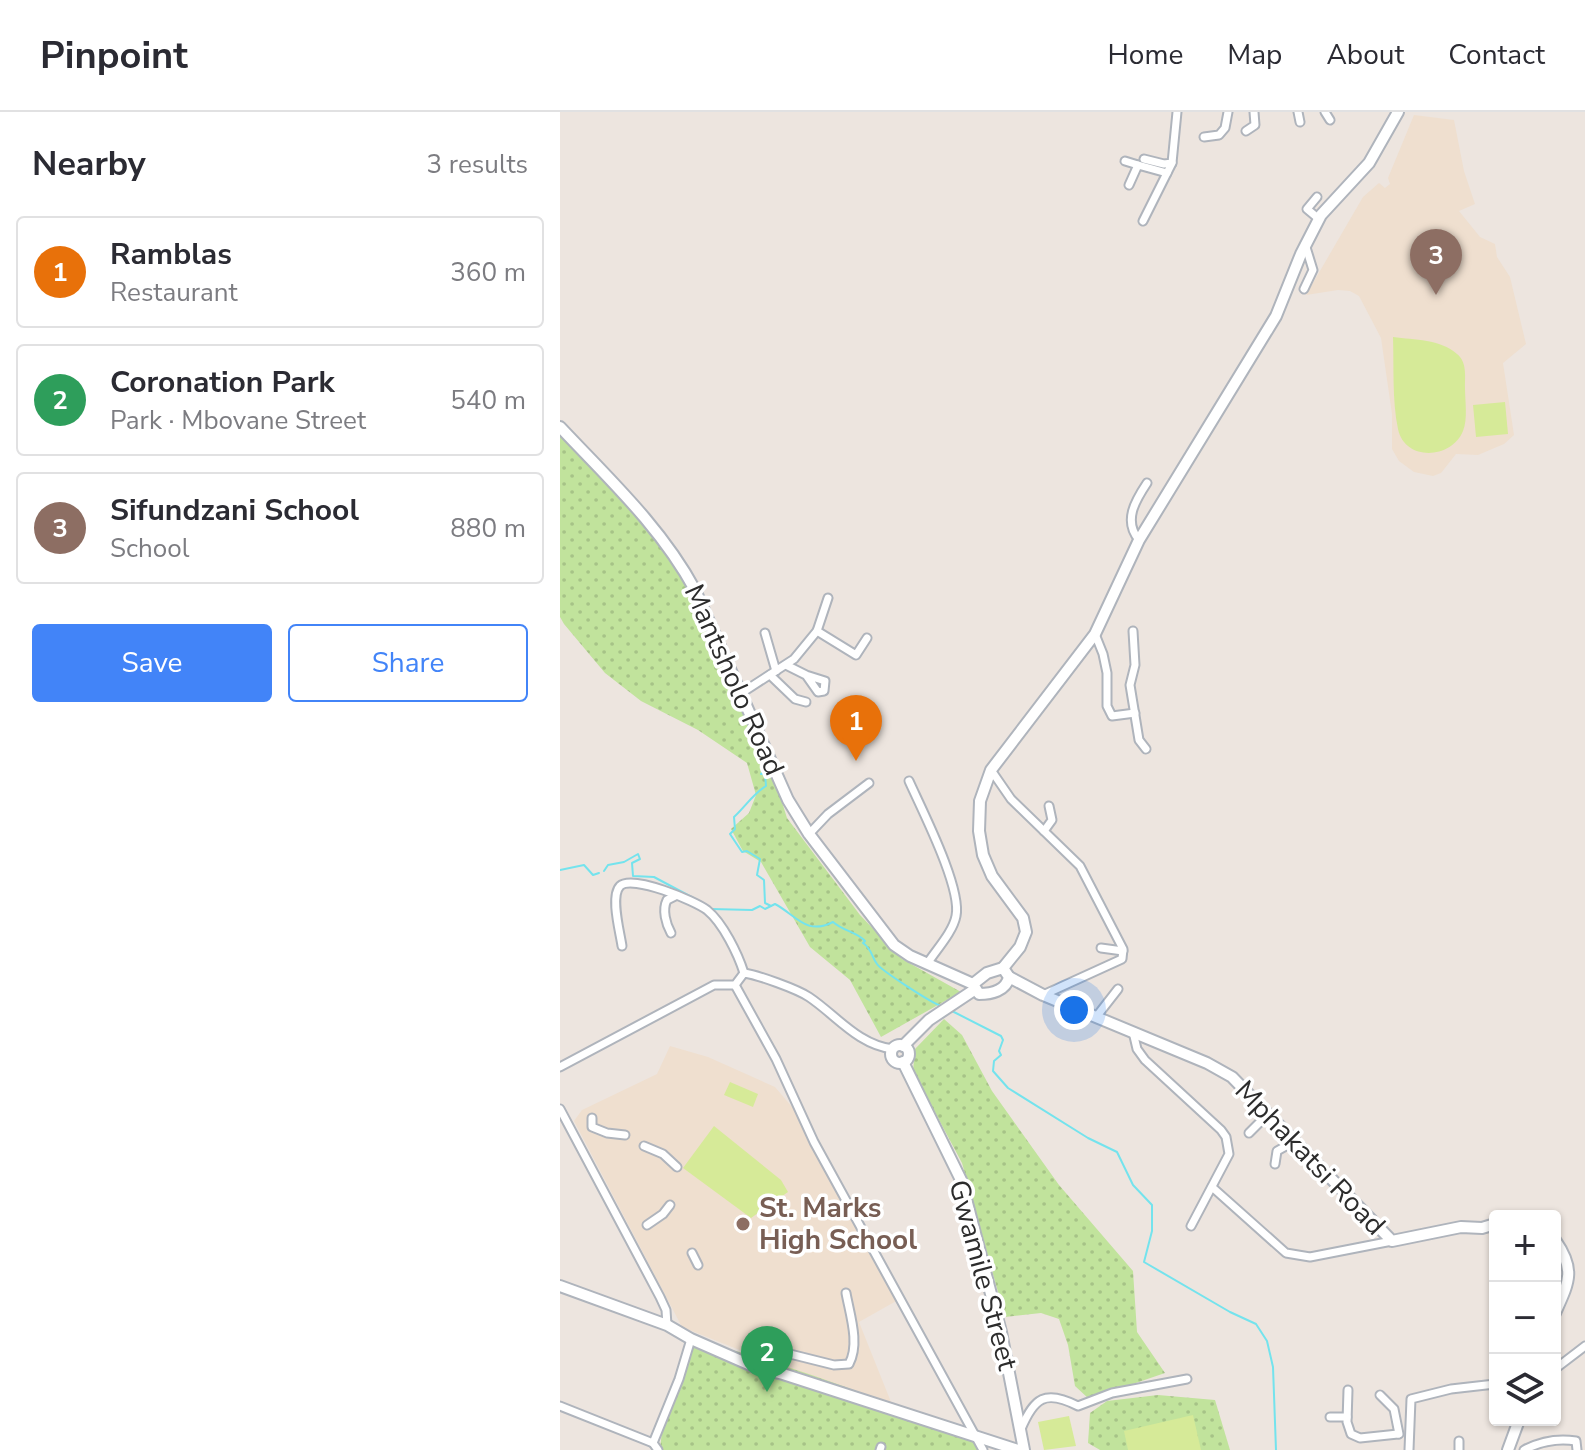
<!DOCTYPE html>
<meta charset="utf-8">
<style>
:root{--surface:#fff;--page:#f2f2f3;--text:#2b2b33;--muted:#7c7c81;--line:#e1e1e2;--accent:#4284f8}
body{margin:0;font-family:"Nunito Sans",sans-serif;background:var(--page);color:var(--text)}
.controls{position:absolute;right:24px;bottom:24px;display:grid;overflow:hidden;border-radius:8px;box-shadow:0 2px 6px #0004}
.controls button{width:72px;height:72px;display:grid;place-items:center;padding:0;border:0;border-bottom:2px solid var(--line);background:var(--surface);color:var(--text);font:40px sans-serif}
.you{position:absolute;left:514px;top:898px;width:28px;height:28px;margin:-20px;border:6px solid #fff;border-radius:50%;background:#1a73e8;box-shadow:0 0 0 12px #1a73e833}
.badge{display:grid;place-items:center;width:52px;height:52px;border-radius:50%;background:var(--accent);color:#fff;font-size:26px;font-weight:700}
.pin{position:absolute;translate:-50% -66px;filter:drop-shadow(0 2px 4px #0008)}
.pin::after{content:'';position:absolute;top:42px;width:28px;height:24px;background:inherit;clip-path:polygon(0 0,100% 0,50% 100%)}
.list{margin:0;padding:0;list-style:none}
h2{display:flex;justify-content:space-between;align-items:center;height:104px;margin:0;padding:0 32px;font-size:34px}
h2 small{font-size:26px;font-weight:400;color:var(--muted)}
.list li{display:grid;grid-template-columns:52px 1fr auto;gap:24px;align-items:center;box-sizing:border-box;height:112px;margin:0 16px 16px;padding:0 16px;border:2px solid var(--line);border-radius:8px}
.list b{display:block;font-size:30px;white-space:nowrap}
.list p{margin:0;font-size:26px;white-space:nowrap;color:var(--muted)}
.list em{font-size:26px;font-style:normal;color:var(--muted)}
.actions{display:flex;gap:16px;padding:24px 32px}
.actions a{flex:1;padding:18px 0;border:2px solid var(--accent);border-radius:8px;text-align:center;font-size:28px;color:var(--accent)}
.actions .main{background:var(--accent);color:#fff}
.icon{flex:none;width:44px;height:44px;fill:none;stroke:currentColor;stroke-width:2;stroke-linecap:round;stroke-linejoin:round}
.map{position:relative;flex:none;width:1025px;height:1338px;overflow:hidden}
header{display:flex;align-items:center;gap:48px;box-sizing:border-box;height:112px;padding:0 40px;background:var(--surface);border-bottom:2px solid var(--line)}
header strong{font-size:38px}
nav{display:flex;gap:44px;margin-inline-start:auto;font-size:28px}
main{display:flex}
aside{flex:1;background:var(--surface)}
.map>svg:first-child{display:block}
.education{fill:#efdfcf}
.grass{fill:url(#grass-dots)}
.pitch{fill:#d6ea98}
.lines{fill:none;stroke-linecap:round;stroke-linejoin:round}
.stream{stroke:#74e3ed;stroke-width:2}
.street-casing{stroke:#afb4bc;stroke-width:11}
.secondary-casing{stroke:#afb4bc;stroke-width:14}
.street{stroke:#fff;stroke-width:7}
.secondary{stroke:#fff;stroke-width:10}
.education-dot{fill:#8d6e63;stroke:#fff;stroke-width:3}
.labels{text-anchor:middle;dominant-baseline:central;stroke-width:7;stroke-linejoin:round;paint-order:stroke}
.street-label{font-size:28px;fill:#2c2c2c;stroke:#fff}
.education-label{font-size:28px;font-weight:bold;fill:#785e54;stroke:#fff;text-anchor:start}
</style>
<header>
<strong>Pinpoint</strong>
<nav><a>Home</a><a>Map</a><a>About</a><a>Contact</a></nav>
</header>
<main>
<aside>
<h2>Nearby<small>3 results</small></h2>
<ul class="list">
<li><span class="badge" style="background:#e8710a">1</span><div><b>Ramblas</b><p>Restaurant</p></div><em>360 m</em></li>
<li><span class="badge" style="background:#2e9e5b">2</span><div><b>Coronation Park</b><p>Park · Mbovane Street</p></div><em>540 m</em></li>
<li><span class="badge" style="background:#8d6e63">3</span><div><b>Sifundzani School</b><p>School</p></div><em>880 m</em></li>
</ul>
<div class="actions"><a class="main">Save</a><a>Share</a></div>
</aside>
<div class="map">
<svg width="1025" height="1338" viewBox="0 0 1025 1338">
<defs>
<pattern id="grass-dots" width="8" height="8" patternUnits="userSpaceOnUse" patternTransform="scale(2)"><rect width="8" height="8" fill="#c1e39c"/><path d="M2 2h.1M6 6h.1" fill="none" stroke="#a6c387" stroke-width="1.8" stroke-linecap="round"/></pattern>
</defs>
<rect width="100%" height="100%" fill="#ede5df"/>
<!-- education -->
<g class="education">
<polygon points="854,3 894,8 904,59 915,92 899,99 920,125 935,132 937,145 950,165 966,232 943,251 954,323 944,332 918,343 896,342 881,361 873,364 854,360 839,349 832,337 832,302 821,226 799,184 790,179 778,178 746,183 803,85 819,71 825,76 830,72 828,66"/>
<polygon points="110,934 148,945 215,975 238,1002 338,1188 299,1210 335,1300 122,1215 14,1009 22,998 97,962"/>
</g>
<!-- grass -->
<g class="grass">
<polygon points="0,315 116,445 206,639 227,706 300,803 342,847 401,880 321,925 290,868 250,835 201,750 183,739 171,717 189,701 196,683 187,651 138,618 81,589 45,561 4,512 0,505"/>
<polygon points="384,907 402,923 432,979 499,1073 573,1159 577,1220 605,1261 529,1287 515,1274 508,1233 499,1207 481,1201 445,1205 402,1051 353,959 355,937"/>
<path d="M131 1227C229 1251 322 1288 416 1325L422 1338H100L102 1318 123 1264Z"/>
<polygon points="598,1283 655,1288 670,1338 540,1338 528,1331 530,1301 547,1289"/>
</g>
<!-- pitch -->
<g class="pitch">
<path d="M833 225C855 228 880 227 897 242 907 250 905 264 905 276 905 289 908 307 903 319 892 347 845 350 838 317 832 288 834 255 833 225Z"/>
<polygon points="945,290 948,322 916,325 913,293"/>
<polygon points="170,970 198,982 193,995 164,983"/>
<polygon points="154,1014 221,1068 228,1080 191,1106 123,1056"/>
<polygon points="633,1303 641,1338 568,1338 564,1319"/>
<polygon points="509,1304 516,1334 484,1338 478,1310"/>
</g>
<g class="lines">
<!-- stream -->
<g class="stream">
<path d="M203 660 201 662H205L206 674C193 682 185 695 174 705L175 717 170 722 182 740 187 739 200 747 197 763 204 768 205 791 211 794"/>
<polyline points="0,758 24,753 33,763 39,761"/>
<polyline points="44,759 48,753 64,750 78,742 80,747 72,751 73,764 94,765 139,789"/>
<path d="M151 797 192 798 200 794 205 797 215 792C236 803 246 824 273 810 283 819 297 820 305 829L303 831C312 837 311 844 317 852 322 859 370 890 381 894"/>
<polyline points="390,898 441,924 443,928 439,939 441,943 434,949 433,959 448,976 528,1026 557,1040 573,1073 592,1093 592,1119 584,1150 670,1200 696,1212 707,1229 713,1255 716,1338"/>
</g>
<defs>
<g id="street">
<polyline points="738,0 740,10"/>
<polyline points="765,0 770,8"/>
<polyline points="686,19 695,13 694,0"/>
<polyline points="644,25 659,23 665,16 668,0"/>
<polyline points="584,47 604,52 612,51 617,0"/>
<polyline points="565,49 578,53"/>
<polyline points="569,73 578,53 607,61 612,51"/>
<polyline points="757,85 747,97 759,107"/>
<polyline points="583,109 607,61"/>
<polyline points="744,177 753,158 745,132"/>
<path d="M579 428C563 409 575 389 587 371"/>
<polyline points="257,519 268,486"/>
<polyline points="573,519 575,553 570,573 579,628 586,637"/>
<polyline points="205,521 216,559"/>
<polyline points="535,522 543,542 547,561 547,594 552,604 575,601"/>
<polyline points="226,553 246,563 258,580 264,579 265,569 246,563"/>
<polyline points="210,563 235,587 246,590"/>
<polyline points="180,582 234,547 257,519 296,543 307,526"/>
<polyline points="431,658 451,687 520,754 563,837 562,847 483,883"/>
<path d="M349 669C362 698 402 776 396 804 393 820 376 838 367 852"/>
<polyline points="484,719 492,708 489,694"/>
<polyline points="249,722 268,702 309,671"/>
<path d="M111 821C106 812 102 798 107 788L115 784"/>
<path d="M62 834C60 820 50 784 60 774 72 762 135 789 147 798 163 811 178 842 184 861"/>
<polyline points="541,836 563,839"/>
<polyline points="175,873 216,947 254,1030 423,1338"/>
<polyline points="537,904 558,877"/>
<polyline points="573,920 577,937 585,948 661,1018 666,1025 669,1042 631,1114"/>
<path d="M0 955 154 873H175L184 861C198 863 237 877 249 885 276 903 298 933 333 937"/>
<polyline points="0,997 100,1185 106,1198 107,1213"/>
<polyline points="32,1006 32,1015 47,1021 65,1023"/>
<polyline points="689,1021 708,1002"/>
<polyline points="84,1034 103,1042 117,1055"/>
<polyline points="715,1052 717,1039 735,1029"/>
<polyline points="652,1075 726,1141 750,1145 832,1129"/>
<polyline points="87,1113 103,1102 110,1093"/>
<polyline points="132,1141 138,1153"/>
<path d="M226 1241 274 1253 289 1252C300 1232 290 1203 286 1181"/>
<polyline points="995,1257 1025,1234"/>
<polyline points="788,1278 787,1310 791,1322 800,1326 838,1322"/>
<polyline points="820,1283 834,1297 839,1322"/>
<polyline points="0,1294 93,1331"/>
<polyline points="770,1305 787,1305"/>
<path d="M461 1317C474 1286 485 1277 518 1294L552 1281 627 1267"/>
<polyline points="899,1329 899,1338"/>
<polyline points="98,1338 93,1331 119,1267 131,1227"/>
<polyline points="320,1338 321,1335"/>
<polyline points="849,1338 851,1287 891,1277 935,1272"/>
<path d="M964 1338C981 1329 997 1326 1016 1329L1017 1338"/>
</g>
<g id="secondary">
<path d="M0 315C48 366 101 415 135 478L228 688 249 722 334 833 350 844 413 872"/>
<polyline points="443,856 460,835 466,820 463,806 432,764 423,743 419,719 420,689 431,658 535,522 579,428 716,204 741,142 761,103 809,51 838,0"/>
<path d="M443 856 449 865C446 879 431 882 419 882L413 872 427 861Z"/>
<polyline points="449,865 483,883 647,951 672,965 832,1129 901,1115 922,1116 935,1112"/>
<circle cx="340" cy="942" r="9"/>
<polyline points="343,934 369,908 414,878"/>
<polyline points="343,950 401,1068 441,1220 464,1338"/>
<path d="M995 1128C1016 1158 1009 1170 995 1201"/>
<polyline points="0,1174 107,1213 131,1227 195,1255 223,1262 458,1338"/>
<polyline points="948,1338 959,1308"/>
</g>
</defs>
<!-- street casing -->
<use href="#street" class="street-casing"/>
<!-- secondary casing -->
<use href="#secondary" class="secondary-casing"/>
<!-- street -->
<use href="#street" class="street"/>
<!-- secondary -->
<use href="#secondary" class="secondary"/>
</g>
<!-- markers -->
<circle class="education-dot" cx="183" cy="1112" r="8"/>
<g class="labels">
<!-- street labels -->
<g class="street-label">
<text transform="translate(174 568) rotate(66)">Mantsholo Road</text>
<text transform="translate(750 1046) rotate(46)">Mphakatsi Road</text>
<text transform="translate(423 1163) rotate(75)">Gwamile Street</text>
</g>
<!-- education labels -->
<g class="education-label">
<text x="199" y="1096">St. Marks<tspan x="199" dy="32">High School</tspan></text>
</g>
</g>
</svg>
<div class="controls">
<button>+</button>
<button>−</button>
<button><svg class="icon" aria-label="layers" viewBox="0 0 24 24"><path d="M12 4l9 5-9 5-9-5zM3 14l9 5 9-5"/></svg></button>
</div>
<div class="you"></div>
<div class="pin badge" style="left:296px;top:649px;background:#e8710a">1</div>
<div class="pin badge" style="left:207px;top:1280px;background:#2e9e5b">2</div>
<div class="pin badge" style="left:876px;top:183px;background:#8d6e63">3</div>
</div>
</main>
